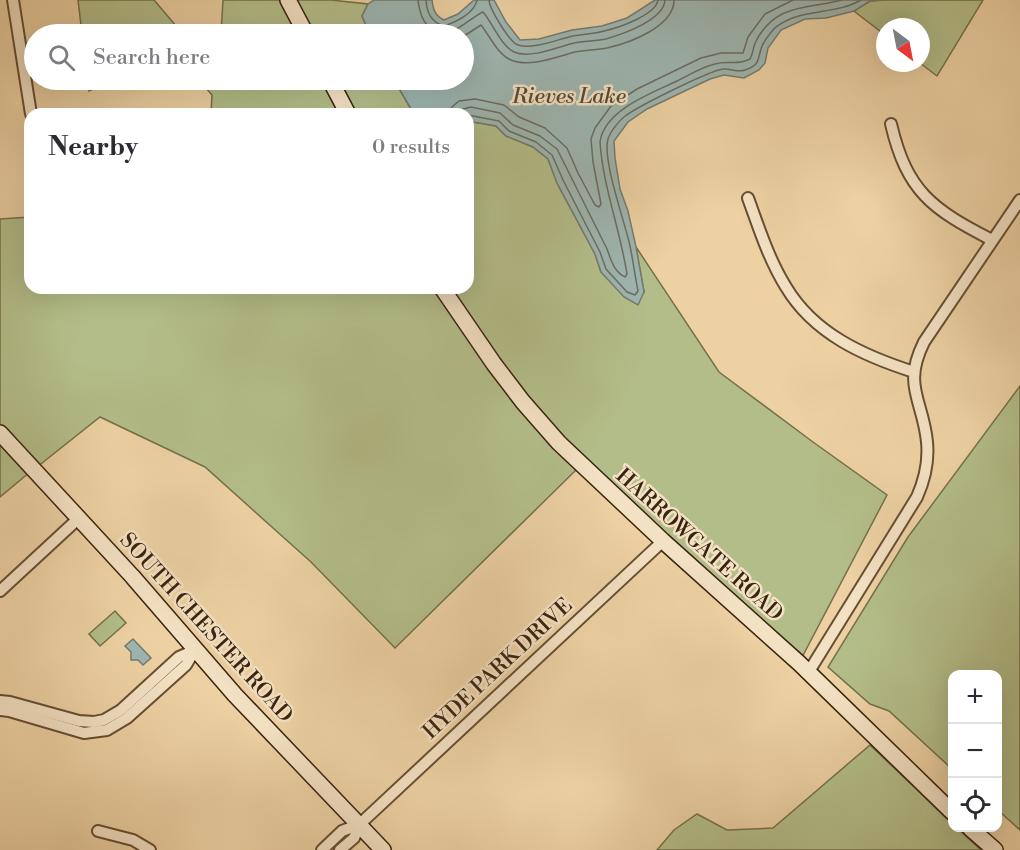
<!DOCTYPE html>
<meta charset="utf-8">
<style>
:root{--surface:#fff;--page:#f7f7f7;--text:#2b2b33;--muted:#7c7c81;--line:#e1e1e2}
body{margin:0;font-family:"Libre Bodoni",serif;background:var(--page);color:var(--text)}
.controls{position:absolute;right:18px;bottom:18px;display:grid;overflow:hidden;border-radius:12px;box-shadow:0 6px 24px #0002}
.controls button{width:54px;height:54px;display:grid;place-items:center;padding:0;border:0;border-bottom:2px solid var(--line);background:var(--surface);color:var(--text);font:30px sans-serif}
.compass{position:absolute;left:876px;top:18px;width:54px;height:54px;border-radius:50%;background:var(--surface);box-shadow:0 6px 24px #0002;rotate:148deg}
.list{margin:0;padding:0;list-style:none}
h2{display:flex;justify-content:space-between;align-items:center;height:78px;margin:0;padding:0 24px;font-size:26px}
h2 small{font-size:20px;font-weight:400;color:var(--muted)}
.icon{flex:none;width:33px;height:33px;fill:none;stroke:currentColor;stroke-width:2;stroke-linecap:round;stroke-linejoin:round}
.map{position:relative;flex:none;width:1020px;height:850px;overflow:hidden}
.search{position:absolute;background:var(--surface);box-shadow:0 6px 24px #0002;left:24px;top:24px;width:450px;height:66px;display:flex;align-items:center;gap:15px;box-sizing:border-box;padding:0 21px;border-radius:33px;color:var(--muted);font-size:22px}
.panel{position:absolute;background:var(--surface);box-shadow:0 6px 24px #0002;left:24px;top:108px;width:450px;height:186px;border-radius:18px}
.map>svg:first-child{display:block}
.green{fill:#b3bd89;stroke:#76704c;stroke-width:1.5}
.water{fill:#9db5b0;stroke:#757b70;stroke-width:1.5}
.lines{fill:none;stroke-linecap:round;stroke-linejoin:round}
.shore{stroke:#6b6c60;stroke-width:1.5}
.street-casing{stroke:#664f35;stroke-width:14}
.secondary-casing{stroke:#392410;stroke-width:18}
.street{stroke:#f3e1c3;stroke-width:10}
.secondary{stroke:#f3e1c3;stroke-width:15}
.labels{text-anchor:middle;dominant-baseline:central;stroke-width:5;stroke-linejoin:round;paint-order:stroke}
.street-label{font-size:21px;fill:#392410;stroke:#f3e1c3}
.water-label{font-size:22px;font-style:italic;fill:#524838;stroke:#f3e1c3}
</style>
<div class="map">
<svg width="1020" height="850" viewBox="0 0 1020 850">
<rect width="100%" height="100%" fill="#edd1a3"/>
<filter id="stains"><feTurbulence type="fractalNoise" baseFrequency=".00333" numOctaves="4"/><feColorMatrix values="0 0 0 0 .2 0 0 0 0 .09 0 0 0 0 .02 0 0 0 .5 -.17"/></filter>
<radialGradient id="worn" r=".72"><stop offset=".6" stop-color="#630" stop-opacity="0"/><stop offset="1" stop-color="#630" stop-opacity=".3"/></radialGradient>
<!-- green -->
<g class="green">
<polygon points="78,0 154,0 183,34 82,34"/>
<polygon points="223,0 279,0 297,34 218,34 221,33"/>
<polygon points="288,0 331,0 368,4 362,16 370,34 306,34"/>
<polygon points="883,0 983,0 937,76 920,63 921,27 885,27 885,35 854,11 870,1"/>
<polygon points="88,80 114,80 89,91"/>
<polygon points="199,80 321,80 340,114 211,114 212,95"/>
<polygon points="330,80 394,80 414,114 348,114"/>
<polygon points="468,121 496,126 506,136 533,147 548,159 557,183 595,254 601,272 644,292 636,247 719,372 813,442 887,495 799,663 559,443 442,288 468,288"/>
<polygon points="30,217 30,288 438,288 549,441 576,470 395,648 311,562 205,467 100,417 37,467 0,428 0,219"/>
<polygon points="1020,386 1020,830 998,810 998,674 952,674 952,769 889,711 870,704 828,667 908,537"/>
<polygon points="0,440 30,472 0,497"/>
<polygon points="115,611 126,623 100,646 89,634"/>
<polygon points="870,745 952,823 952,828 957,828 981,850 657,850 674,830 697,814 727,830 773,828"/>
</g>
<!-- water -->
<g class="water">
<path d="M374 0H432C433 9 435 16 444 20L458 14 474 0H494L506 22 520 40 539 39 572 30 602 26 627 18 655 0H883L870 1 854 11 826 18 805 19 781 30 768 48 765 63 759 70 744 78 724 75 710 79 647 109 628 122 614 141 615 158 620 189 628 211 636 247 644 292 638 305 624 297 601 272 595 254 557 183 548 159 533 147 506 136 496 126 468 121V114H414L394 80H464V34H370L362 16 368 4Z"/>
<polygon points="133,639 151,658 143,665 138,660 131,660 131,652 125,646"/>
</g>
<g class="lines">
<!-- shore -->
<g class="shore">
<path d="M418 0C419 10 421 19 428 26 447 46 467 19 483 12 492 22 501 46 514 52 530 59 558 47 574 43 584 41 596 41 606 39 623 34 664 20 665 0"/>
<path d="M426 0C427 13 431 22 444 26 456 22 475 13 477 0"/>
<path d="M489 0C489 8 510 43 518 45 533 50 558 39 573 36 583 34 594 34 604 31 618 28 656 15 658 0"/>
<path d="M464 36 481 25C490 36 497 54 511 60 530 68 556 57 575 52 585 50 596 50 607 48 629 43 674 27 674 0"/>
<polyline points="447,114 452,107 459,101 475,99 504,105 519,117 545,128 567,148 578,173 595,205 599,207 601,204 593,162 591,139 595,128 611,106 637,89 701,58 721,53 743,53 748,37 765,14 793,0"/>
<path d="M457 114 463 109 471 107 500 113 513 125 540 136 557 149 607 249C611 260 614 272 625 277L627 274C620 229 603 187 600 142 604 110 652 93 677 81 690 75 701 67 715 64 728 60 737 66 750 59 753 54 753 47 756 41 776 3 807 9 842 0"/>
<path d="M468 115 499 121 509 131 536 142 552 155 563 180 600 252 606 269 627 292 635 295 638 291C635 276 633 260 630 246 625 222 602 160 608 139 610 132 619 121 624 117 636 107 709 71 723 69 730 68 738 73 745 70 761 65 757 59 762 46 765 40 773 28 779 25 804 8 835 15 861 0"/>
</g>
<defs>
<g id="street">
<polyline points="13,0 31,114"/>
<path d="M891 124C907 192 932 209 992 240"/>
<path d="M748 198C759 228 769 260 786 287 814 334 864 356 914 372"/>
<polyline points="0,591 79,518"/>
<path d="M808 673 917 497C925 479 929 462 927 442 923 400 902 386 924 342L1020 200"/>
<polyline points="0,701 10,702 79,721 94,722 104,720 121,710 179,657 195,650"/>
<polyline points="0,710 9,711 84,733 107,730 127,718 186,665 195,650"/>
<polyline points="98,831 133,840 150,850"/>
<polyline points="322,850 342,831 360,824 663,541"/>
<polyline points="340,850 354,838 360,824"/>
</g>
<g id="secondary">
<polyline points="288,0 306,34"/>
<polyline points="330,80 348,114"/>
<polyline points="442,288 494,364 523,402 559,443 663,541 799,663 952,812"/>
<polyline points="0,433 132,576 235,695 383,850"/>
<polyline points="970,828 995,850"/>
</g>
</defs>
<!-- street casing -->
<use href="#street" class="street-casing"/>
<!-- secondary casing -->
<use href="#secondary" class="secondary-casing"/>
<!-- street -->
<use href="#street" class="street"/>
<!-- secondary -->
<use href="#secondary" class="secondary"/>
</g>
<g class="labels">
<!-- street labels -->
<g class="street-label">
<text transform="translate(699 545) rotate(42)">HARROWGATE ROAD</text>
<text transform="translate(206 628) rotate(48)">SOUTH CHESTER ROAD</text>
<text transform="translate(498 669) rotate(-43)">HYDE PARK DRIVE</text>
</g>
<!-- water labels -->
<g class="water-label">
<text x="569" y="96">Rieves Lake</text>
</g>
</g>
<rect width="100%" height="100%" filter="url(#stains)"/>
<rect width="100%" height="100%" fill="url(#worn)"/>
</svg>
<div class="controls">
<button>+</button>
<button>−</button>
<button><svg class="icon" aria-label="locate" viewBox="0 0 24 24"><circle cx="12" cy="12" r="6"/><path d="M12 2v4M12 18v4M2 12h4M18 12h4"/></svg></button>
</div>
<svg class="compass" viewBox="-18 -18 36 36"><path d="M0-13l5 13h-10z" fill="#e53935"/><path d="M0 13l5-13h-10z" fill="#7c7c81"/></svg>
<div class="search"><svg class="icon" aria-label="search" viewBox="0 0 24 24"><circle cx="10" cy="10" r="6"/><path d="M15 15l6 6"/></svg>Search here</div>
<section class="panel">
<h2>Nearby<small>0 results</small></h2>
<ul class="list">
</ul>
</section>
</div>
